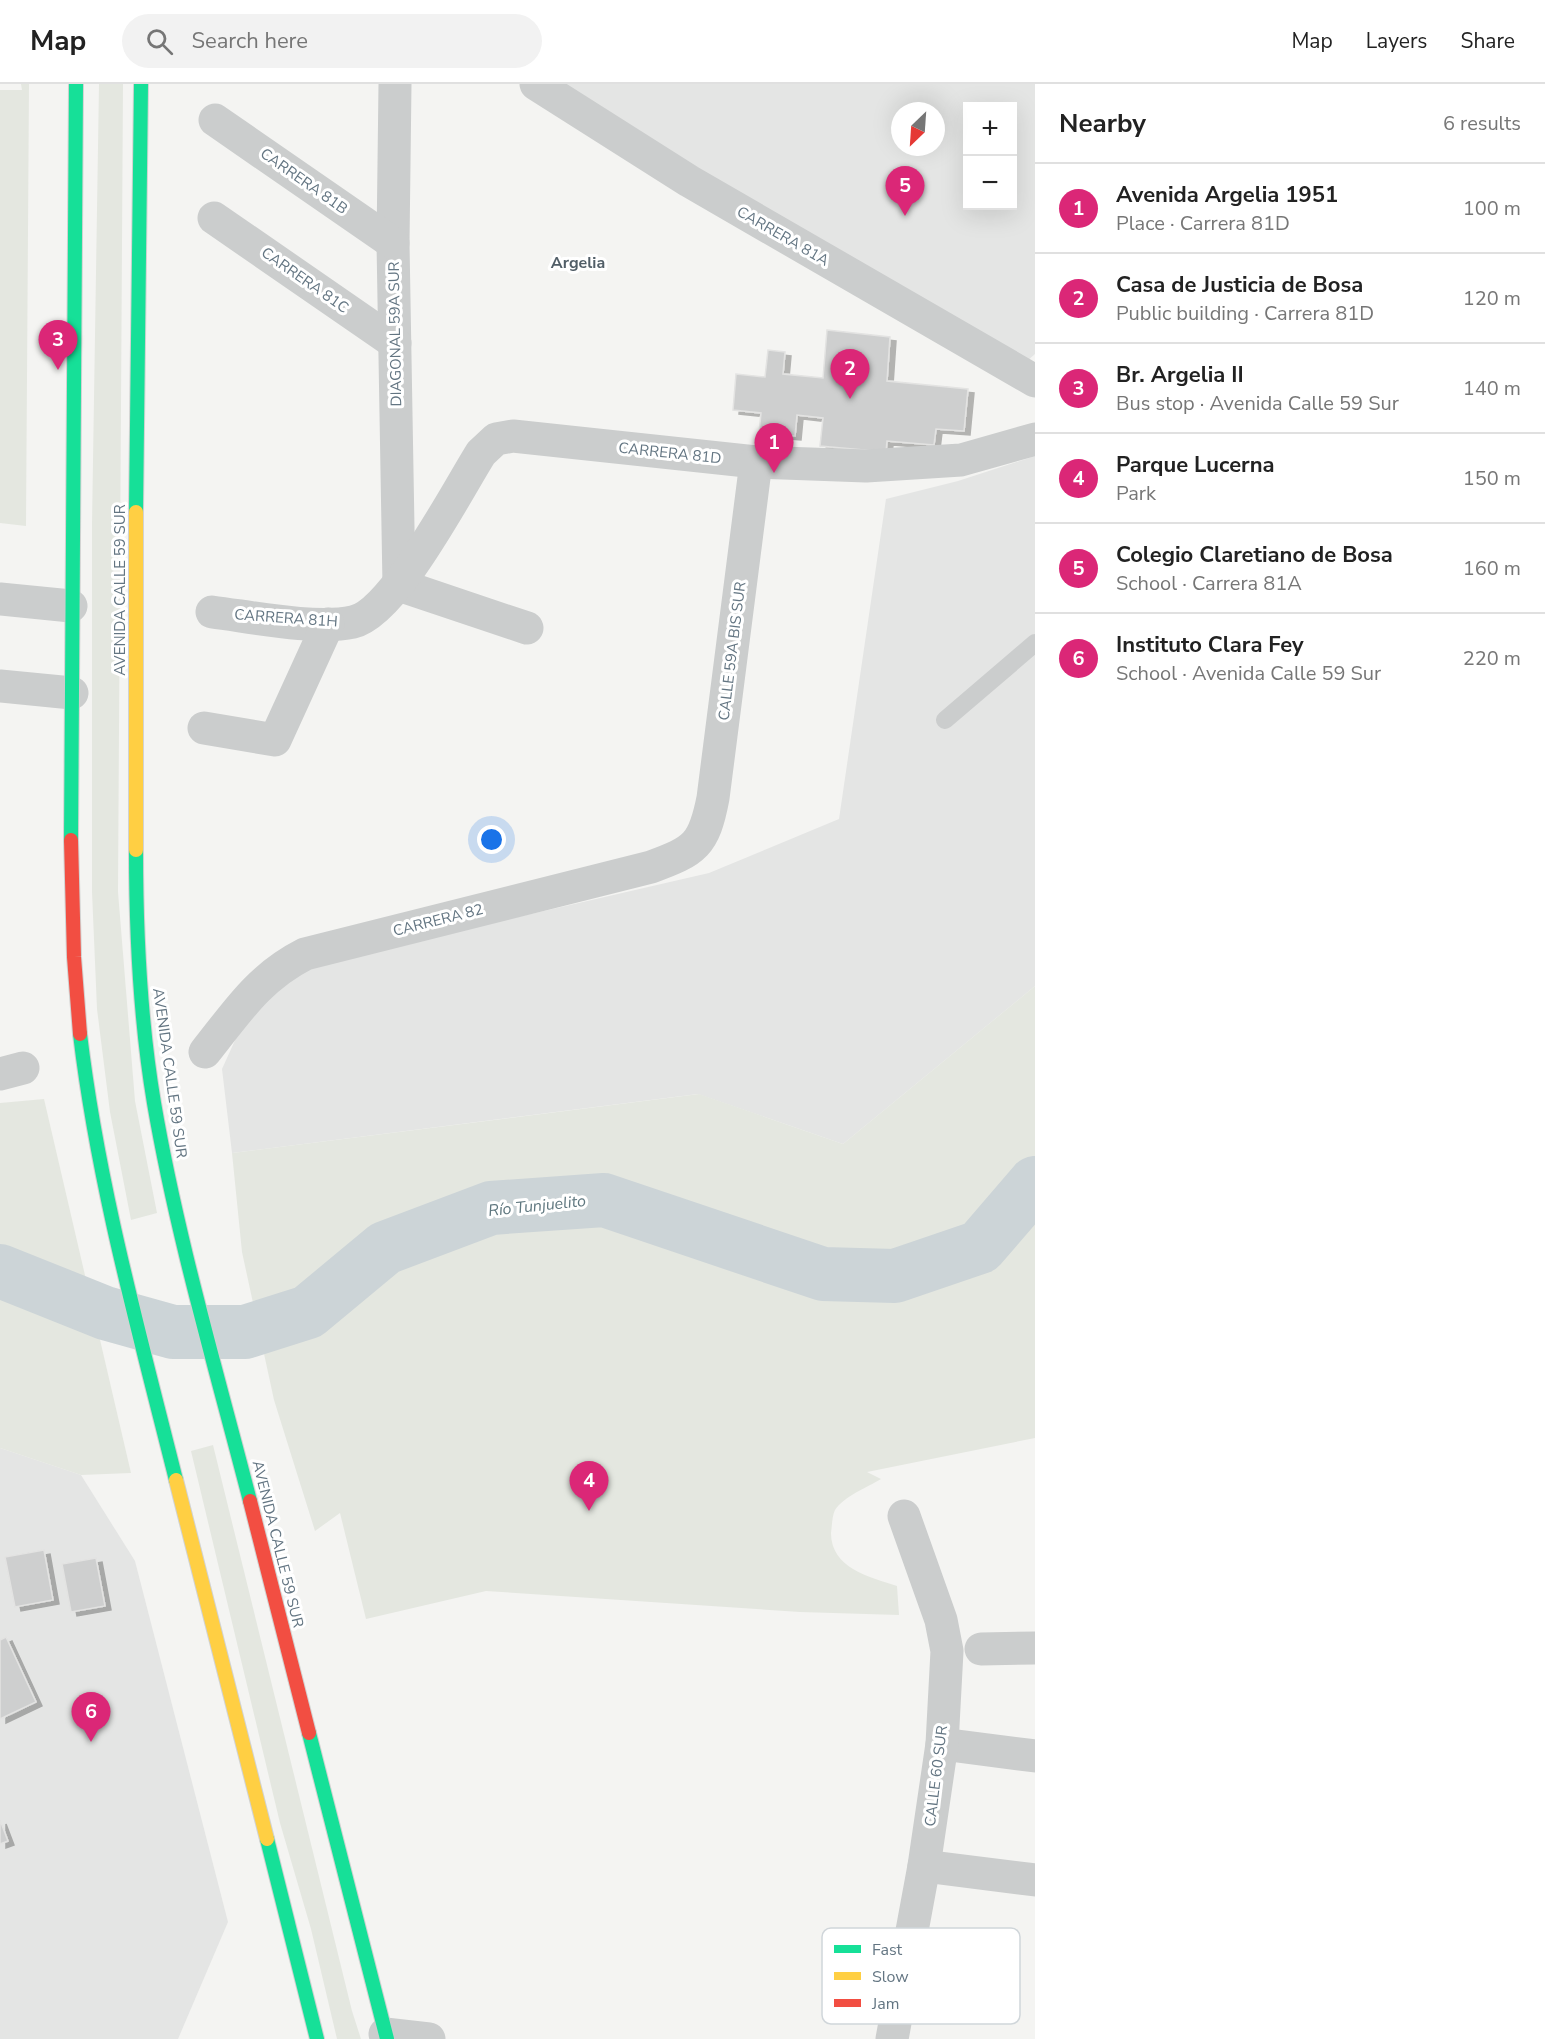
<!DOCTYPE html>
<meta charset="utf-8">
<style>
:root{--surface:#fff;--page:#f2f2f2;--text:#222;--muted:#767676;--line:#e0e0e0;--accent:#db2777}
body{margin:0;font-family:"Nunito Sans",sans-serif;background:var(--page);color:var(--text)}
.controls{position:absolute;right:18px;top:18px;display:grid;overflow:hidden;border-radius:0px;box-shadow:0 6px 24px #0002}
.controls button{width:54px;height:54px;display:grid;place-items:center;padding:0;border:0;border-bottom:2px solid var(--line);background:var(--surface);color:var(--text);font:30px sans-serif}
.compass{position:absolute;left:891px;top:18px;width:54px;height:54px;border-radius:50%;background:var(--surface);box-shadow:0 6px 24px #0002;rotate:205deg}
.you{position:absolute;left:492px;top:756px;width:21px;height:21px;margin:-15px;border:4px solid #fff;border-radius:50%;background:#1a73e8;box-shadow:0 0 0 9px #1a73e833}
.badge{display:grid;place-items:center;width:39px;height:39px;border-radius:50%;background:var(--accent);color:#fff;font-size:20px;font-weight:700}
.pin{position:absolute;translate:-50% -50px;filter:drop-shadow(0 2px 3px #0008)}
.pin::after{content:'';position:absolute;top:32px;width:21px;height:18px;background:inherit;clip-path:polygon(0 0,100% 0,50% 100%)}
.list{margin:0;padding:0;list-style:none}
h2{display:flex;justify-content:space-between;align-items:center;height:78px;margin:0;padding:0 24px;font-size:26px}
h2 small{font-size:20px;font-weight:400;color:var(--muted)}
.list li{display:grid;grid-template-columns:39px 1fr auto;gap:18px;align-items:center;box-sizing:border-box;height:90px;padding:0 24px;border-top:2px solid var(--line)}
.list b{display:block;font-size:22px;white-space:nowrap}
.list p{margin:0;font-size:20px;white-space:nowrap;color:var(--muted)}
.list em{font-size:20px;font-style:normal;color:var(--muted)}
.icon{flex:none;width:33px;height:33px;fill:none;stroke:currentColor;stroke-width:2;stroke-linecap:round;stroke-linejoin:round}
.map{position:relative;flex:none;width:1035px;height:1955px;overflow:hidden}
header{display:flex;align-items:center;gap:36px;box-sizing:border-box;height:84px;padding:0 30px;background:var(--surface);border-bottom:2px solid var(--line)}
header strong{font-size:28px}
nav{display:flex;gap:33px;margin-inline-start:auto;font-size:21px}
.search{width:420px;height:54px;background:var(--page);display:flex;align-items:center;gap:15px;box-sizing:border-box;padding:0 21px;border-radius:33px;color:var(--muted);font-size:22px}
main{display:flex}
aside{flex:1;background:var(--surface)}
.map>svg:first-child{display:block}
.built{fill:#e4e5e4;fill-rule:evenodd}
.green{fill:#e4e7e0}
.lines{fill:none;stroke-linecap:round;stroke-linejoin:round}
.river{stroke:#ccd4d7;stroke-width:54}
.building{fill:#cecfcf;stroke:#e3e3e2;stroke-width:1.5;filter:url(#shadow)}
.fast-casing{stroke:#d1d2d1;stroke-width:16}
.slow-casing{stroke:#d1d2d1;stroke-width:16}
.jam-casing{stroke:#d1d2d1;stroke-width:16}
.lane{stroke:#cbcdcd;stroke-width:18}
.street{stroke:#cbcdcd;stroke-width:33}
.fast{stroke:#16e098;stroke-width:14}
.slow{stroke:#ffcf43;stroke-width:14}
.jam{stroke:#f24e42;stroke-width:14}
.labels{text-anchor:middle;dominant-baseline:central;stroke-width:6;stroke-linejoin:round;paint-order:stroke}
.street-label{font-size:15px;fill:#637582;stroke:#fff}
.neighbourhood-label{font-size:16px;font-weight:bold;fill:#515e67;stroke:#fff}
.water-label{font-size:16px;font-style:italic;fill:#5f777f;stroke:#fff}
.key{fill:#fff;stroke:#d0d6da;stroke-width:1.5}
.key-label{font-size:16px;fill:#637582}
</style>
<header>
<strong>Map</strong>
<div class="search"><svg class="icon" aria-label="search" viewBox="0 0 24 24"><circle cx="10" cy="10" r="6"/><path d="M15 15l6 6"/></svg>Search here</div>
<nav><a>Map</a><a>Layers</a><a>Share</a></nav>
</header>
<main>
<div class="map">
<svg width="1035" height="1955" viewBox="0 0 1035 1955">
<defs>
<filter id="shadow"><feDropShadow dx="6" dy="4" stdDeviation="0" flood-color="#0004"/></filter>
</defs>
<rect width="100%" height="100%" fill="#f4f4f2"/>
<!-- built -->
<g class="built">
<path d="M560 0H1035V270L1026 278 792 143ZM968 22H1012V122H968ZM900 27H936V63H900Z"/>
<polygon points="1035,372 1035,902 843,1060 698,1010 232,1069 222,985 256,910 318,879 709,789 839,735 886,415 958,397"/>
<polygon points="0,1364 81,1391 135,1477 228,1838 178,1955 0,1955"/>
</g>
<!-- green -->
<g class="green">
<polygon points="21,0 29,0 26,442 0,439 0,6 22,6"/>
<polygon points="99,0 123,0 118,808 135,1017 157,1129 131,1136 110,1028 97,925 92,808 92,440"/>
<path d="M1035 902V1354L867 1388 881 1395C868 1403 844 1412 835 1426 832 1432 832 1442 831 1449 831 1484 869 1493 897 1502L899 1531 800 1528 486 1507 366 1535 340 1429 315 1447 274 1316 242 1168 232 1069 699 1010 843 1060Z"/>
<polygon points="44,1015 131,1389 81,1391 0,1364 0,1019"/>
<polygon points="213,1361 352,1927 361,1955 337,1955 311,1845 280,1739 191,1367"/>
</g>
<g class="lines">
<!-- river -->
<polyline class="river" points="0,1187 105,1229 173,1248 245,1248 308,1228 385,1164 491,1124 604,1116 823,1190 895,1192 980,1163 1035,1099"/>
</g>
<!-- building -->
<g class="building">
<polygon points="827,246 890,253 887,297 968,305 964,347 936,345 934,361 887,357 886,368 820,362 823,334 797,331 795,352 759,349 761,329 733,326 736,290 765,293 768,266 785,268 783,290 823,294"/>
<polygon points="44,1466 53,1516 15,1523 5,1473"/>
<polygon points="96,1474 105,1522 71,1528 62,1480"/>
<polygon points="6,1553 36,1618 0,1635 0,1556"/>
<polygon points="0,1736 8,1757 0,1760"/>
</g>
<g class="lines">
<defs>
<g id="fast">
<polyline points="136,428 141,0"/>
<polyline points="71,756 76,0"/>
<path d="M136 766C136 850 140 936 154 1019 177 1153 216 1285 250 1417"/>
<path d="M80 950C98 1101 139 1248 176 1396"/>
<polyline points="309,1649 387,1955"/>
<polyline points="267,1755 317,1955"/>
</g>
<g id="slow">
<polyline points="136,428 136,766"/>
<polyline points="176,1396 267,1755"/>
</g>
<g id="jam">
<polyline points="71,756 74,873 80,950"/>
<polyline points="250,1417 309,1649"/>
</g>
</defs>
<!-- fast casing -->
<use href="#fast" class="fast-casing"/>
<!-- slow casing -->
<use href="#slow" class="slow-casing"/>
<!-- jam casing -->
<use href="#jam" class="jam-casing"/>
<!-- lane -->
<polyline class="lane" points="945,636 1035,559"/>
<!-- street -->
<g class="street">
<polyline points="395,0 393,159 399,501 527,544"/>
<polyline points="536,0 689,97 1035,297"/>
<polyline points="215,36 393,159"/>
<polyline points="214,134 395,259"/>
<polyline points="0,515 71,522"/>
<path d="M212 528C252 533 315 546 353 538 394 529 457 407 481 369L496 355 513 352 756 378 866 382 961 376 1035 355"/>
<polyline points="0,602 72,609"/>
<polyline points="204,644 275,656 328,540"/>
<path d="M205 968C237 928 258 894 305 870L651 783C695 767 704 761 713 714L756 378"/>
<polyline points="0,990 23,984"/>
<polyline points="981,1565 1035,1564"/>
<polyline points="942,1660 1035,1672"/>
<polyline points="924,1782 1035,1796"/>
<polyline points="385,1950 429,1955"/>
<polyline points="892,1955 924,1782 942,1660 947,1567 941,1536 904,1432"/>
</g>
<!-- fast -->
<use href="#fast" class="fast"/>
<!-- slow -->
<use href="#slow" class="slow"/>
<!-- jam -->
<use href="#jam" class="jam"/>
</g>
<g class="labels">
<!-- street labels -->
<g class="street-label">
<text transform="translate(304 97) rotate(35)">CARRERA 81B</text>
<text transform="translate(783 152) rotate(30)">CARRERA 81A</text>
<text transform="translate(305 196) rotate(35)">CARRERA 81C</text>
<text transform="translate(395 250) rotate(-91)">DIAGONAL 59A SUR</text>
<text transform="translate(670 369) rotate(6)">CARRERA 81D</text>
<text transform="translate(120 506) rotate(-90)">AVENIDA CALLE 59 SUR</text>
<text transform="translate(286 534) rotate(4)">CARRERA 81H</text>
<text transform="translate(732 567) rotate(-83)">CALLE 59A BIS SUR</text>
<text transform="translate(438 836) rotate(-14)">CARRERA 82</text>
<text transform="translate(170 989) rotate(82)">AVENIDA CALLE 59 SUR</text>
<text transform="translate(278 1460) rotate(76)">AVENIDA CALLE 59 SUR</text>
<text transform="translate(936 1692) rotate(-83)">CALLE 60 SUR</text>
</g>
<!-- neighbourhood labels -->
<g class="neighbourhood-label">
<text x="578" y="179">Argelia</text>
</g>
<!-- water labels -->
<g class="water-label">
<text transform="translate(537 1122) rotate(-6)">Río Tunjuelito</text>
</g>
</g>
<!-- legend -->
<rect x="822" y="1844" width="198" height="96" rx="9" class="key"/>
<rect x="834" y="1861" width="27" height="8" fill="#16e098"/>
<rect x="834" y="1888" width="27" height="8" fill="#ffcf43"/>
<rect x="834" y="1915" width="27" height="8" fill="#f24e42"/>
<g class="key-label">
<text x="872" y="1871">Fast</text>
<text x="872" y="1898">Slow</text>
<text x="872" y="1925">Jam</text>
</g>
</svg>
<div class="controls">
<button>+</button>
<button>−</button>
</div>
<svg class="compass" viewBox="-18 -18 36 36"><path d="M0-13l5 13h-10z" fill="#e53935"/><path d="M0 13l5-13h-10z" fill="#767676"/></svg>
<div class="you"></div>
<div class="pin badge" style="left:774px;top:389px">1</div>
<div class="pin badge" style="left:850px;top:315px">2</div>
<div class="pin badge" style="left:58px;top:286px">3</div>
<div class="pin badge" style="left:589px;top:1427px">4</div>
<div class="pin badge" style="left:905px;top:132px">5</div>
<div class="pin badge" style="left:91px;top:1658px">6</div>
</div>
<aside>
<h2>Nearby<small>6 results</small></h2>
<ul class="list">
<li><span class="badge">1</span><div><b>Avenida Argelia 1951</b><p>Place · Carrera 81D</p></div><em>100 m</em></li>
<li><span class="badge">2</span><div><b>Casa de Justicia de Bosa</b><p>Public building · Carrera 81D</p></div><em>120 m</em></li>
<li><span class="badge">3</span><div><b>Br. Argelia II</b><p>Bus stop · Avenida Calle 59 Sur</p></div><em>140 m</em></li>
<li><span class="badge">4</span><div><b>Parque Lucerna</b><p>Park</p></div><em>150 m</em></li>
<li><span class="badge">5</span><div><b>Colegio Claretiano de Bosa</b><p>School · Carrera 81A</p></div><em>160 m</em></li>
<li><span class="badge">6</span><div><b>Instituto Clara Fey</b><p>School · Avenida Calle 59 Sur</p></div><em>220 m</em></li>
</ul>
</aside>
</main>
